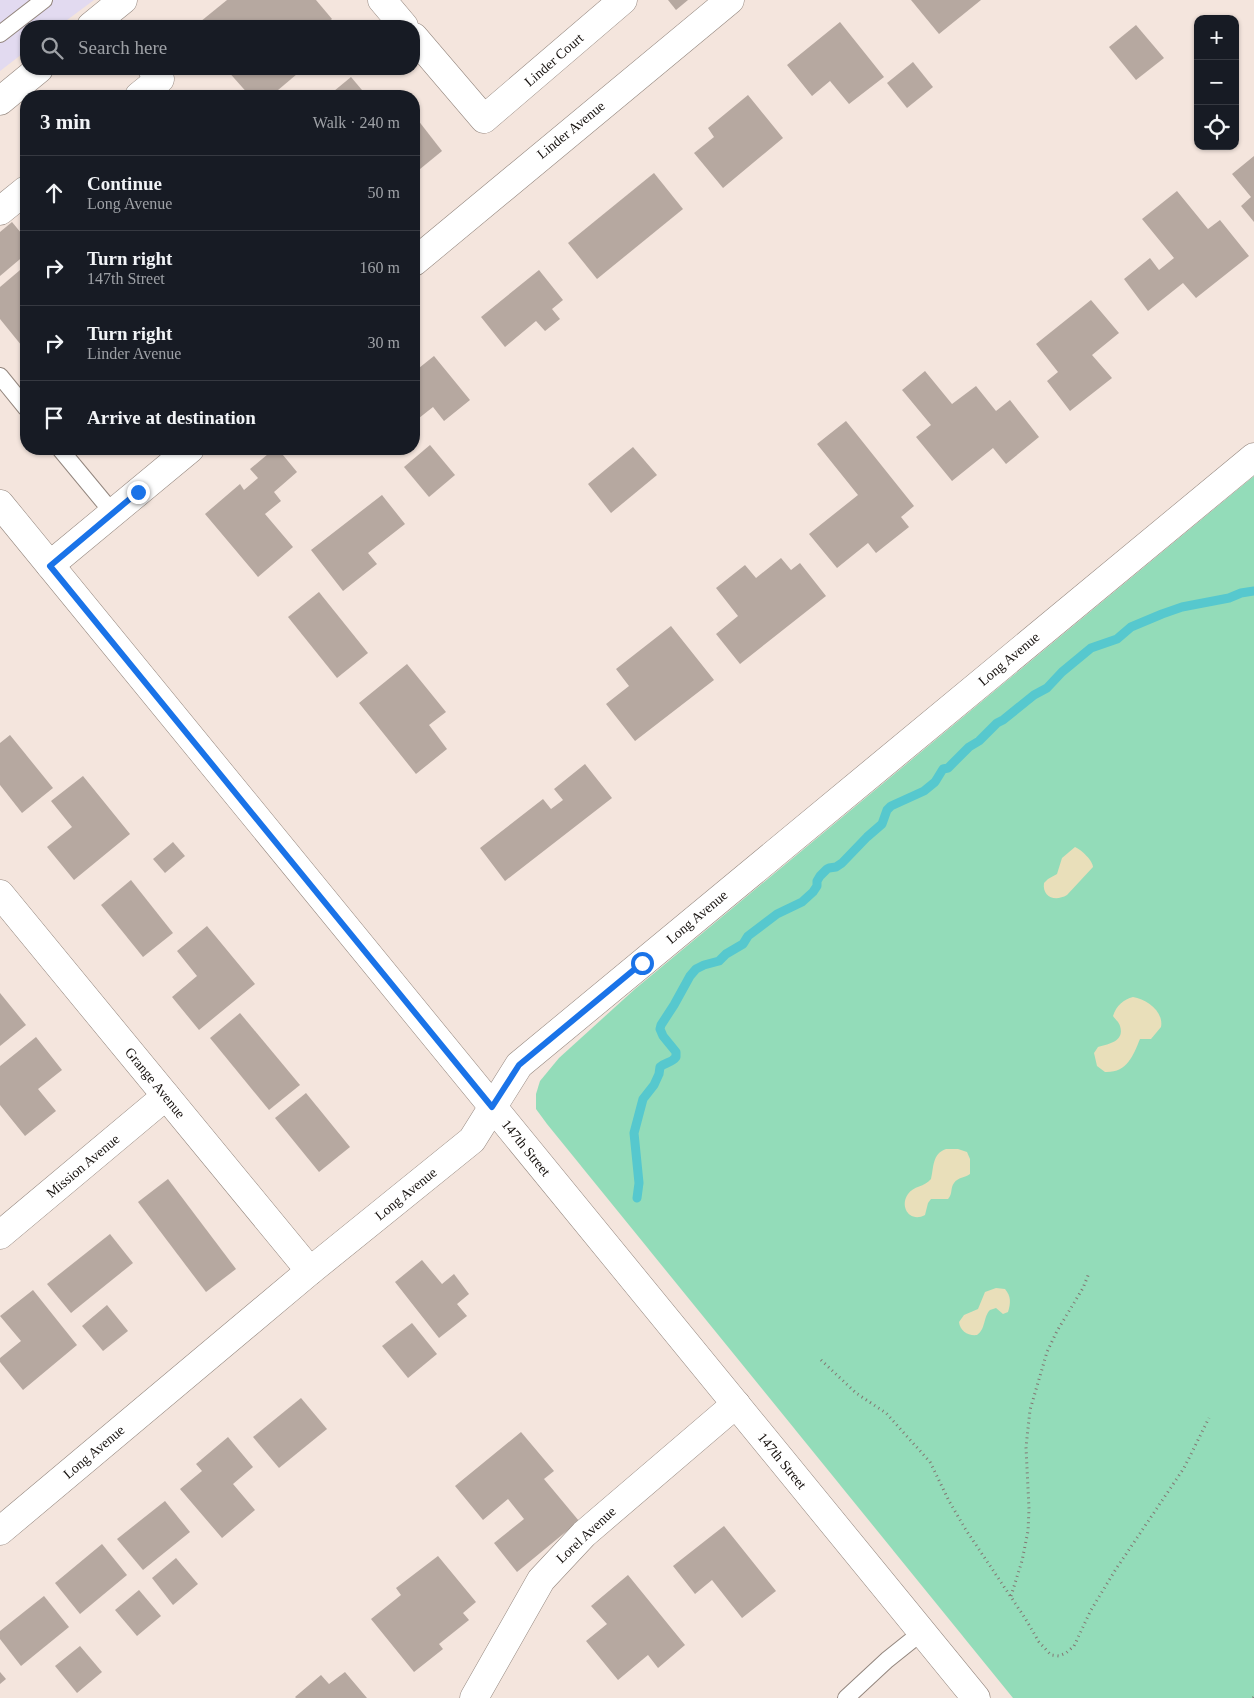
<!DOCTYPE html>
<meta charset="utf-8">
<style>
:root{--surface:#171b24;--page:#20242c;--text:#f1f3f6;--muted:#9ea1a6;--line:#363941}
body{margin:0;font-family:"Times New Roman",serif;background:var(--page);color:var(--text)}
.controls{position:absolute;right:15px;top:15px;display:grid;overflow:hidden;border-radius:10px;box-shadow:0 1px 4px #0004}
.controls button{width:45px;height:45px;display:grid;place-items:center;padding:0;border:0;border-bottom:1px solid var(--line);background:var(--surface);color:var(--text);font:25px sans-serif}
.stop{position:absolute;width:15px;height:15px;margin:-11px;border:4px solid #1a73e8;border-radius:50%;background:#fff}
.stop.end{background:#1a73e8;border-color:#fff;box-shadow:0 1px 5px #0008}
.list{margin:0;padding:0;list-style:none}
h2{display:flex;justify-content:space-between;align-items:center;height:65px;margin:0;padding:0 20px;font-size:21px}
h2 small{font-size:16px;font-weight:400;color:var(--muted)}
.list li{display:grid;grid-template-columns:32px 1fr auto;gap:15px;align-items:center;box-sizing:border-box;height:75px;padding:0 20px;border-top:1px solid var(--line)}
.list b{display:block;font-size:19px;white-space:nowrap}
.list p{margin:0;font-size:16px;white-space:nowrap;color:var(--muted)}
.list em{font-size:16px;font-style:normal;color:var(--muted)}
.icon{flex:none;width:28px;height:28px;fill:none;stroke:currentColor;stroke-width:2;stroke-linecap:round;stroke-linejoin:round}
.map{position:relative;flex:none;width:1254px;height:1698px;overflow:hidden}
.search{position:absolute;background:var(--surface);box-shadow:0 1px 4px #0004;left:20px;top:20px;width:400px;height:55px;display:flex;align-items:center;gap:12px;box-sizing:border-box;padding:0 18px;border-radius:20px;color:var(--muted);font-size:19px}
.panel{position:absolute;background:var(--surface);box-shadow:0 1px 4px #0004;left:20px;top:90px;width:400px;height:365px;border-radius:20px}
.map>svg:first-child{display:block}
.commercial{fill:#e2daf0}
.green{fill:#93dcb9}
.sand{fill:#e9dfba}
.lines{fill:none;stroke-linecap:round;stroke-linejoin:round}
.stream{stroke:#56c8ce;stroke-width:9}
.building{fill:#b6a8a0}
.service-casing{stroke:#93867e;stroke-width:18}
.minor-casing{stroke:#93867e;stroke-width:29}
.secondary-casing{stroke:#93867e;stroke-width:29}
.path{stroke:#827873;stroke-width:3;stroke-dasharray:1 4;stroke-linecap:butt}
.service{stroke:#fff;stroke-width:16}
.minor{stroke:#fff;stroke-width:28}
.secondary{stroke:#fff;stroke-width:28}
.route{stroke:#1a73e8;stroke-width:6}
.labels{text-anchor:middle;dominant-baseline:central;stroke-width:5;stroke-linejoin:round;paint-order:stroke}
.street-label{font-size:14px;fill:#16110e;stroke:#fff}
</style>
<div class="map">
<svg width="1254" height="1698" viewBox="0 0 1254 1698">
<rect width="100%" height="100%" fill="#f4e5dd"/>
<!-- commercial -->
<polygon class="commercial" points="0,0 94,0 59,26 26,26 26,51 0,71"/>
<!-- green -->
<polygon class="green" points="1254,476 1254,1698 1013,1698 547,1124 536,1109 536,1094 540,1081 559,1058 635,989"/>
<!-- sand -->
<g class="sand">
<path d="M1075 847C1082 850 1093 861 1093 867L1067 895C1055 902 1042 897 1044 883L1048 879 1057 874 1062 858Z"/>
<path d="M1133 997C1147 999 1164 1012 1161 1027L1151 1039H1140C1133 1056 1127 1073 1105 1072L1097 1066 1094 1053 1098 1047C1108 1044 1125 1042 1120 1026 1119 1022 1115 1019 1113 1016 1116 1006 1124 999 1133 997Z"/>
<path d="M946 1149H958L967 1152 970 1159V1174C965 1178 958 1177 954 1183 950 1188 953 1194 948 1199H931L928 1203 925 1215C910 1223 899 1207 908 1194 913 1186 925 1187 931 1179 934 1167 932 1154 946 1149Z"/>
<path d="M996 1288 1005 1289C1011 1296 1011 1303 1008 1312L1003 1314 996 1308 990 1310C983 1317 986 1329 977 1335 968 1336 960 1331 959 1322L964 1315 978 1309 985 1292Z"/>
</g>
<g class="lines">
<!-- stream -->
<path class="stream" d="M637 1198 639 1183 634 1133 643 1099 654 1085 659 1074 660 1067C665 1062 672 1063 676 1057V1052L663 1036 660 1029 661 1025 674 1005 690 976 696 969 704 965 719 961 726 954 743 944 748 936 777 914 802 902 813 892 817 886V881L820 876 827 869 829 868 836 867 842 863 867 837 882 824 887 810 891 806 924 791 935 782 943 769 948 768 969 747 979 741 997 723 1003 720 1034 695 1047 688 1062 672 1091 648 1117 639 1131 627 1162 614 1182 607 1229 598 1241 593 1254 591"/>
</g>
<!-- building -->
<g class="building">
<polygon points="227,0 316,0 332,19 324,26 195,26"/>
<polygon points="668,0 688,0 676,10"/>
<polygon points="911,0 981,0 939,34"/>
<polygon points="840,22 884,77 849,104 830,81 812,96 787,65"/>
<polygon points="1136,25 1164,58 1136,80 1109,47"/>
<polygon points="913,62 933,87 907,108 887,83"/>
<polygon points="226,69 292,69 297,74 271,96 250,96"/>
<polygon points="351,77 367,96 328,96"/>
<polygon points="748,95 783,138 723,188 694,153 714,137 708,128"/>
<polygon points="414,115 442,151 414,174"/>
<polygon points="1254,156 1254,222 1241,206 1251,197 1232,174"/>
<polygon points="654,173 683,209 597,279 568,243"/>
<polygon points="1177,191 1208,229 1220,220 1249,256 1196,298 1183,283 1148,311 1124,279 1150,258 1159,270 1174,258 1142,219"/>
<polygon points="12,222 26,239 26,254 0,276 0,232"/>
<polygon points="26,265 26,351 0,319 0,287"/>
<polygon points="539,270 563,300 552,309 560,319 545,331 536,321 505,347 481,317"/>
<polygon points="1091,300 1119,333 1092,355 1112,378 1070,411 1047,381 1058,372 1036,344"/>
<polygon points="434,356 470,400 444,421 433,407 414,422 414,372"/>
<polygon points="925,371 952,404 976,386 996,411 1010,400 1039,437 1006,464 993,448 952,481 916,437 931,425 902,390"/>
<polygon points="846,421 914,506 901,517 909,527 876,553 868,543 837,568 809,534 858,495 817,444"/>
<polygon points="430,445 455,475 429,497 404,467"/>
<polygon points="633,447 657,475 611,513 588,484"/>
<polygon points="274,449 278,449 297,472 274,492 281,501 265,514 293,547 258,577 205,514 240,484 244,490 258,478 250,469"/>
<polygon points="382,495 405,524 368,553 377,564 343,591 311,550"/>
<polygon points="781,558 791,570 800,563 826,596 740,664 716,634 738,616 716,588 745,565 756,578"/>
<polygon points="319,592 368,653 337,678 288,617"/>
<polygon points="671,626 714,680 635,741 606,704 629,686 616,669"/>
<polygon points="407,664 446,712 429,725 447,749 416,774 359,703"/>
<polygon points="10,735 53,788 22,813 0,785 0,743"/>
<polygon points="585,764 612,798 505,881 480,848 543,799 551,809 563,800 554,789"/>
<polygon points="83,776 130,834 74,880 47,847 72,827 51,801"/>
<polygon points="173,842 185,856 165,873 153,859"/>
<polygon points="131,880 173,933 143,957 101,905"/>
<polygon points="207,926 255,984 199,1030 172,997 197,976 177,951"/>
<polygon points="0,993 26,1025 0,1046"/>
<polygon points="240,1013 300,1085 269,1110 210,1038"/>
<polygon points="36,1037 62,1070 38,1089 56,1111 25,1136 0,1105 0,1066"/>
<polygon points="306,1093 350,1147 319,1172 275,1118"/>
<polygon points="168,1179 236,1269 206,1292 138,1202"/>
<polygon points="110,1234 133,1263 71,1313 47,1284"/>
<polygon points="422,1260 442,1284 454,1274 469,1294 457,1304 467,1316 439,1338 395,1282"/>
<polygon points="33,1290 77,1345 23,1390 0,1362 0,1358 21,1341 0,1316"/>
<polygon points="107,1305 128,1331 103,1351 82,1326"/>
<polygon points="412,1323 437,1354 408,1378 382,1346"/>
<polygon points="301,1398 327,1429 279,1468 253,1437"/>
<polygon points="521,1432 554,1471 544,1479 579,1521 517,1572 494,1543 524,1519 508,1499 483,1520 455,1486"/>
<polygon points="228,1437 253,1467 233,1484 255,1510 222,1538 180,1489 202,1471 196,1464"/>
<polygon points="165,1501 190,1532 143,1570 117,1539"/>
<polygon points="724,1526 776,1591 742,1618 712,1580 695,1594 673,1566"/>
<polygon points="102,1544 127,1575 80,1614 55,1583"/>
<polygon points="438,1556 476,1602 463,1613 469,1620 439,1644 443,1649 414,1672 371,1619 401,1595 396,1588"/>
<polygon points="176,1558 198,1584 173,1605 152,1578"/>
<polygon points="628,1575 685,1645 658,1668 648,1655 618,1680 586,1641 607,1624 591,1606"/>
<polygon points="139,1590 161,1616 137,1636 115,1610"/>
<polygon points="44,1596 69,1627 21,1666 0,1639 0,1631"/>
<polygon points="80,1646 102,1672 77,1693 55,1666"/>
<polygon points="0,1672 6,1679 0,1684"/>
<polygon points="345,1672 367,1698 296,1698 295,1697 321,1675 329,1684"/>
</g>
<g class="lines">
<defs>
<g id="service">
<polyline points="0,34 44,0"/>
<polyline points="0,376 26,408"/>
<polyline points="60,449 113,513"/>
<polyline points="846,1698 887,1660 922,1632"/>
</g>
<g id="minor">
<polyline points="382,0 404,26"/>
<polyline points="91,26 123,0"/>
<polyline points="414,37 484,119 623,0"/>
<polyline points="139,96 160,79 152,69"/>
<polyline points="0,101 39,69"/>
<polyline points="0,211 26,190"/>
<polyline points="414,262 730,0"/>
<polyline points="50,565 190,449"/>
<polyline points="0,894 310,1271"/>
<polyline points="0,1235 166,1096"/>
<polyline points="0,1531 310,1271 472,1140 519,1065 1254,457"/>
<polyline points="474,1698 541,1580 584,1534 736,1404"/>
</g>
<polyline id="secondary" points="0,504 976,1698"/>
</defs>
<!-- service casing -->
<use href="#service" class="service-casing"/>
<!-- minor casing -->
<use href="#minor" class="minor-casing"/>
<!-- secondary casing -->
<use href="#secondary" class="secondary-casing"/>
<!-- path -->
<g class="path">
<polyline points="821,1360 856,1393 886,1413 930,1462 949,1501 966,1530 1025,1618 1039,1642 1051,1655 1059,1656 1066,1653 1074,1646 1091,1610 1116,1569 1184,1468 1209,1418"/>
<polyline points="1011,1596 1022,1561 1028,1531 1029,1509 1026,1447 1030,1410 1047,1352 1057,1331 1083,1288 1089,1273"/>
<polyline points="1253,1698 1254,1697"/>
</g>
<!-- service -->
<use href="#service" class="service"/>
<!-- minor -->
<use href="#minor" class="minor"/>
<!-- secondary -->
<use href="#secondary" class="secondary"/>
</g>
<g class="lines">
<!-- route -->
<polyline class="route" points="138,492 50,566 492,1107 519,1065 642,963"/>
</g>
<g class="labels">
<!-- street labels -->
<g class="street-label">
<text transform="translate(554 60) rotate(-41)">Linder Court</text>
<text transform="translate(571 130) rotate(-39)">Linder Avenue</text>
<text transform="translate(1009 659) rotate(-40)">Long Avenue</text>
<text transform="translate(697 917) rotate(-40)">Long Avenue</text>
<text transform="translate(155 1083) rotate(51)">Grange Avenue</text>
<text transform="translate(526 1148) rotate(51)">147th Street</text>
<text transform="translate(83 1166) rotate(-40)">Mission Avenue</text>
<text transform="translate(406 1194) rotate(-39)">Long Avenue</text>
<text transform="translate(94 1452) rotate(-40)">Long Avenue</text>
<text transform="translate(782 1461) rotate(51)">147th Street</text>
<text transform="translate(586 1535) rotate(-43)">Lorel Avenue</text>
</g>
</g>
</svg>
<div class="controls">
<button>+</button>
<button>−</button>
<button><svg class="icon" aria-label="locate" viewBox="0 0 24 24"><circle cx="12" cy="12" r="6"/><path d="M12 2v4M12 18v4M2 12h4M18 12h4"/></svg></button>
</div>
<div class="stop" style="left:642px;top:963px"></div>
<div class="stop end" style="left:138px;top:492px"></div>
<div class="search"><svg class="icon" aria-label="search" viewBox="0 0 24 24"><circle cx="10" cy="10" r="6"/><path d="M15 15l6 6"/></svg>Search here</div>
<section class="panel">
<h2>3 min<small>Walk · 240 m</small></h2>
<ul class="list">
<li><svg class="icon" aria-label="ahead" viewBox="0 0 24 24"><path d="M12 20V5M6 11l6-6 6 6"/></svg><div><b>Continue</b><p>Long Avenue</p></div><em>50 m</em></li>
<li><svg class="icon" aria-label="right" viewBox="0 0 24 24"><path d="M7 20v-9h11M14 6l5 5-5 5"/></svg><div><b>Turn right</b><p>147th Street</p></div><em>160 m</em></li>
<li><svg class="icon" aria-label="right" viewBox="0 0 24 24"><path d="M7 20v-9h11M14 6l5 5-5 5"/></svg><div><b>Turn right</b><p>Linder Avenue</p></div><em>30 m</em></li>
<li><svg class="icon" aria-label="arrive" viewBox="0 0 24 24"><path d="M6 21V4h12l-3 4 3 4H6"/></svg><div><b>Arrive at destination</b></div></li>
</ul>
</section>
</div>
